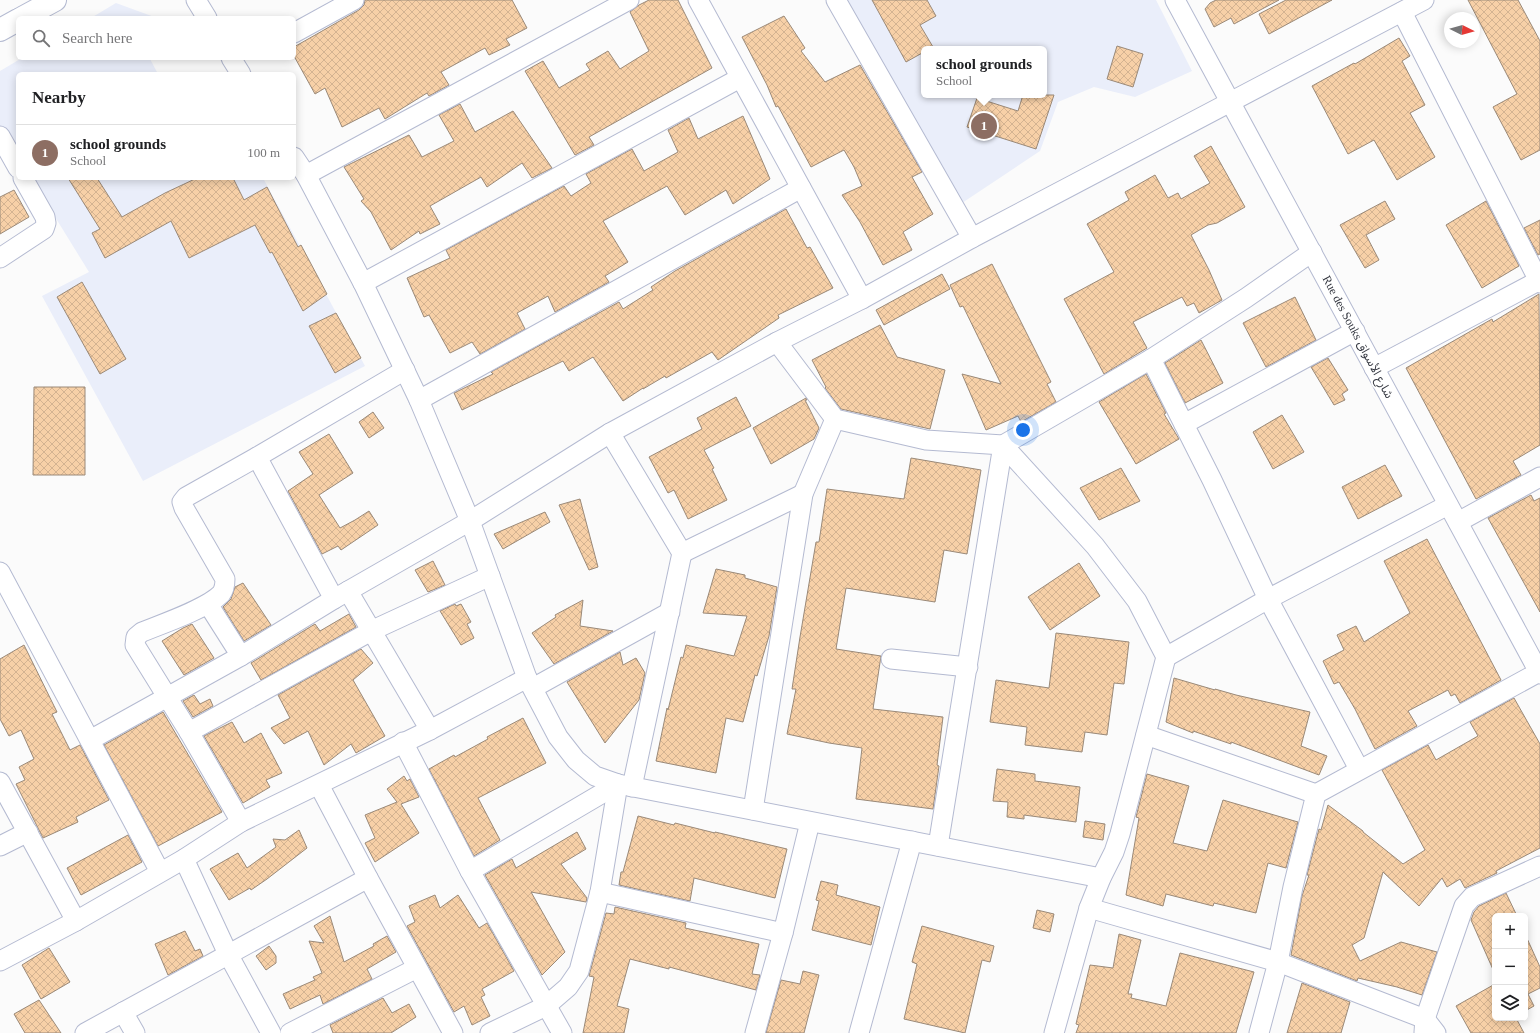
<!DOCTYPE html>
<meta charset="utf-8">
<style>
:root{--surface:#fff;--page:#f6f6f6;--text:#202124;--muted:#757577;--line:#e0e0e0;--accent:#7c3aed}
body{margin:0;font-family:"Times New Roman","Noto Sans Arabic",serif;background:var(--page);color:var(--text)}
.controls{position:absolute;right:12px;bottom:12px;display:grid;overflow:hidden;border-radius:6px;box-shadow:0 2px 10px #0003}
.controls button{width:36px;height:36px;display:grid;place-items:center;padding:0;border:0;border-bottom:1px solid var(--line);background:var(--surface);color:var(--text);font:20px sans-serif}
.compass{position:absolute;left:1444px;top:12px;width:36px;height:36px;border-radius:50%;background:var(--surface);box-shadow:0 2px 10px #0003;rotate:95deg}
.you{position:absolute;left:1023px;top:430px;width:14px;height:14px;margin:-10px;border:3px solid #fff;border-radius:50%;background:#1a73e8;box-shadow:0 0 0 6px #1a73e833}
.badge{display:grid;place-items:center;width:26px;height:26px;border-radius:50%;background:var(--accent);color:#fff;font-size:13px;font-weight:700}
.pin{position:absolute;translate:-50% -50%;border:2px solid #fff;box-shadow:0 1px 4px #0006}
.popup{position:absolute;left:921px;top:46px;width:126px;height:52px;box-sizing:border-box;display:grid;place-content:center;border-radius:6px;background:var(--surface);filter:drop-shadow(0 1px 3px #0005);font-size:13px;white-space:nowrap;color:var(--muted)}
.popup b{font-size:15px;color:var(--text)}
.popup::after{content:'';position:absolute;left:50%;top:100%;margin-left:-8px;border:8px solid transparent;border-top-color:var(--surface)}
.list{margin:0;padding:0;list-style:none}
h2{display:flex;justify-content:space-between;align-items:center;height:52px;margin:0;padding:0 16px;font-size:17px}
h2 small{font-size:13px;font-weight:400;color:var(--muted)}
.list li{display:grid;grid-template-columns:26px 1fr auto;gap:12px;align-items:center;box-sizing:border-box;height:56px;padding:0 16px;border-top:1px solid var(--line)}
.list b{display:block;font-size:15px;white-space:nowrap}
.list p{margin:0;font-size:13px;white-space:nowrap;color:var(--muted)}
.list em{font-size:13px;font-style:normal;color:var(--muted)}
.icon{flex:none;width:22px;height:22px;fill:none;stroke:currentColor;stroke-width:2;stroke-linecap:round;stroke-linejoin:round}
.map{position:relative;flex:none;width:1540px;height:1033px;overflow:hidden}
.search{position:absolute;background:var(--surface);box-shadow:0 2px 10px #0003;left:16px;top:16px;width:280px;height:44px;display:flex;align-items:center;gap:10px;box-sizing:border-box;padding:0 14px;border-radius:6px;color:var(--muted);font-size:15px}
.panel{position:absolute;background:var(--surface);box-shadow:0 2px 10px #0003;left:16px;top:72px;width:280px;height:108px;border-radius:6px}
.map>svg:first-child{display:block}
.built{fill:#eaeefa;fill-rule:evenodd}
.building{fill:url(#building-cross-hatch);stroke:#9a8978}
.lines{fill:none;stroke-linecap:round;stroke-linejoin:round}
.minor-casing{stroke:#b4bad1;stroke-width:21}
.tertiary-casing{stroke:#b4bad1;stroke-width:24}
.minor{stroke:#fff;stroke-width:19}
.tertiary{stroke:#fff;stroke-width:22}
.labels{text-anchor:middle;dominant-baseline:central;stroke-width:3.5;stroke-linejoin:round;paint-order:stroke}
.street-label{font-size:12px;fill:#353841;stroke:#fff}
</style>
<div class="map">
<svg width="1540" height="1033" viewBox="0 0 1540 1033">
<defs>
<pattern id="building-cross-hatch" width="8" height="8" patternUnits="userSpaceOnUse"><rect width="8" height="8" fill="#f7d0a7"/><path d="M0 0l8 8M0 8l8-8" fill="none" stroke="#d4b391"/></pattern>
</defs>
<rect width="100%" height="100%" fill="#fbfbfb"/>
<!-- built -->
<g class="built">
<path d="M846 0H1156L1192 71 1135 97 1094 87 1058 102 1040 151 959 205ZM924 49H1044V95H924Z"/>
<polygon points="116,3 157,18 91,18"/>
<polygon points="22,58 150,58 150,59 158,74 18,74 18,157 0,128 0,71"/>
<polygon points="31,178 263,178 365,366 143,481 42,296 89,272"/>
</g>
<!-- building -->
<g class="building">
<polygon points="365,0 512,0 527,28 506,39 510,45 489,55 485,48 441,72 449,85 429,96 427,93 385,119 379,108 342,127 325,88 315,94 294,56 294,47 359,10 364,5"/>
<polygon points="649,0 678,0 712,68 589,137 594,145 575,155 525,71 543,61 559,88 590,70 586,64 608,51 620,69 649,51 630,12 639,5"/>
<polygon points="872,0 927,0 936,16 920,25 933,47 929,49 924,49 924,52 906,62"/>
<polygon points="1216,0 1279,0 1234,24 1231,18 1214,27 1205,9 1210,3"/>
<polygon points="1286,0 1332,0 1269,34 1259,14"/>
<polygon points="1468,0 1518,0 1540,41 1540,150 1521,160 1493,107 1517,94"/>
<polygon points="784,16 805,48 801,51 825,82 860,65 922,172 912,177 933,214 903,232 912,250 883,265 860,222 842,195 862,186 854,167 844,150 811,167 778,106 776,107 767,85 742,37"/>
<polygon points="1399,38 1410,56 1402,61 1425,105 1410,113 1435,157 1397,180 1374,140 1348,154 1312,86 1354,63 1355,64"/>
<polygon points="1117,46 1143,54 1133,87 1107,79"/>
<polygon points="1023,95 1054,95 1036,149 967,127 977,98 1018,111"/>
<polygon points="460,104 475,132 513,111 552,168 532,178 522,163 487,187 481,177 430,206 440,224 420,234 419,231 391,250 371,212 361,201 364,199 344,167 409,135 422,157 454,141 439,115"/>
<polygon points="743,116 770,179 733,204 726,190 685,215 667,186 603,221 628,262 605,276 609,282 555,312 548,296 517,313 525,329 480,354 472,342 450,353 429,315 424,317 407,278 450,258 446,250 564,186 571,196 591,183 586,174 632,149 644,171 678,152 668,130 689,118 698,139"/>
<polygon points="1211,146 1245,207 1217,223 1208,225 1191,235 1209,270 1222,300 1199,313 1194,303 1187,306 1182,297 1133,322 1147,348 1104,374 1064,299 1114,272 1087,224 1129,200 1125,192 1155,175 1168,198 1178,193 1181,199 1210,183 1194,156"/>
<polygon points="68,178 97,178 122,217 165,193 197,178 233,178 244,200 267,187 298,247 301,245 327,294 303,311 272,252 270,253 255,225 189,258 171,221 105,258 92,233 100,229"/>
<polygon points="14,190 29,217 0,234 0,197"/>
<polygon points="1385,201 1395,219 1366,235 1379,260 1365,268 1340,225"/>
<polygon points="1486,201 1519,266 1482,288 1446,225"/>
<polygon points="786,209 807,248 810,247 833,288 778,315 779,318 718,360 712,352 666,378 665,376 643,389 643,388 623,401 593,357 569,371 563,361 462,410 454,393 493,374 491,372 619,302 623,309 653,290 651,287 675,271"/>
<polygon points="1540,220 1540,254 1538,255 1524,228"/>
<polygon points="992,264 1051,382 1047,384 1056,402 1021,422 1018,416 986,430 962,374 1001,384 963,306 960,307 950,285"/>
<polygon points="942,274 950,289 884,325 876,310"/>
<polygon points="82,282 126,359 100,374 57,297"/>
<polygon points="1539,294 1540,445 1513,461 1521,475 1476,499 1406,368 1492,319 1493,322"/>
<polygon points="1295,297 1316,340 1266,367 1243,323"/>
<polygon points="336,313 361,358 335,373 309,326"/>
<polygon points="880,325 897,357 945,370 930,429 841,409 825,388 826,387 812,360"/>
<polygon points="1201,340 1223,383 1185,403 1165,363"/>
<polygon points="1328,358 1348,390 1342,394 1345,400 1334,405 1311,367"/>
<polygon points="1146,374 1166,413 1164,414 1179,439 1136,464 1099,402"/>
<polygon points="34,387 85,387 85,475 33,475"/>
<polygon points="736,397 751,426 704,450 714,468 712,469 727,500 688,519 674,490 668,493 649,457 702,429 697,418"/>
<polygon points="806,398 807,400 805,400 819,428 814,439 771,464 753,428"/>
<polygon points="373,412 384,428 369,438 359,422"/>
<polygon points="1282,415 1304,452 1273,469 1253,432"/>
<polygon points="329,434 353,473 319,495 340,528 355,520 369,511 378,525 341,550 338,546 322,554 288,491 313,474 299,452"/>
<polygon points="911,458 981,470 967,554 944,550 935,602 846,588 836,649 881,656 873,709 943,717 937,765 939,766 933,809 856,799 862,748 829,743 787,734 796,689 792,689 800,637 816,542 819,542 827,489 904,499"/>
<polygon points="1385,465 1402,496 1358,519 1342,487"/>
<polygon points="1121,468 1140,501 1099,520 1080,488"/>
<polygon points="1531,495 1534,501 1540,498 1540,612 1488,518"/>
<polygon points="580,499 598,567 589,570 559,505"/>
<polygon points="545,512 550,522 503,549 494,534"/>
<polygon points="1427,539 1501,680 1460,703 1455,694 1451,696 1448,690 1408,711 1417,726 1375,749 1355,709 1339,682 1334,684 1323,661 1344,650 1337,635 1356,626 1364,642 1410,613 1384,561"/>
<polygon points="433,561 445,585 428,592 415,570"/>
<polygon points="1079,563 1100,596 1050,630 1028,597"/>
<polygon points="716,569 745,575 745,578 777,587 769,636 757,676 755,675 743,722 726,718 716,773 656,761 667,708 668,710 681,657 683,658 686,645 734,656 747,616 703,613"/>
<polygon points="243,583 271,625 244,641 223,607 231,599 235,587"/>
<polygon points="583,600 580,626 613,631 554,664 532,633 556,617 555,615"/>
<polygon points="455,604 456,606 461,604 471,622 467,624 474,638 461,645 440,611"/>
<polygon points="349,614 356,627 261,680 251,663 315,624 320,631"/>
<polygon points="192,624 214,658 184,675 162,641 183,628"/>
<polygon points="1056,633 1129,642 1124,684 1114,683 1107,735 1085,732 1082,752 1025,745 1027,727 990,722 996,680 1049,688"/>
<polygon points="24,645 57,712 52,714 70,750 80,745 109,800 76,817 78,822 43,838 16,784 25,780 19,767 34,759 21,730 9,736 0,719 0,659"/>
<polygon points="361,649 373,663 353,680 385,736 356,753 351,744 324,765 308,731 284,744 271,728 290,718 278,695"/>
<polygon points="620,652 623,665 636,658 645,673 639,700 605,743 567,682"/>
<polygon points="1174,678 1215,690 1215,689 1236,695 1310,712 1301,746 1327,756 1319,775 1231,742 1231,744 1193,731 1193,733 1166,722"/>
<polygon points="194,695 200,704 210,699 213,706 193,717 183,701"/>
<polygon points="1514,698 1540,744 1540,848 1496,871 1497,873 1465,888 1460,879 1447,887 1442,878 1419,906 1383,872 1364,938 1352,945 1360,961 1401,942 1437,952 1422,995 1397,987 1358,978 1357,981 1291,955 1302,896 1309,875 1307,875 1319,829 1321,830 1328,805 1363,831 1363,832 1403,864 1425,850 1382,770 1428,745 1436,760 1478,736 1470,722"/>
<polygon points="163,712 222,812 158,846 104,745"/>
<polygon points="523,718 546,763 478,798 500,840 474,856 429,769 454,755 455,757 488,739 487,737"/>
<polygon points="232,722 244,743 261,733 282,773 266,780 270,787 243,803 204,736"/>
<polygon points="997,769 1035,774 1035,781 1080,787 1076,822 1024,815 1024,819 1007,817 1008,802 993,801"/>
<polygon points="1147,774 1189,786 1173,843 1207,851 1223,800 1298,822 1286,868 1268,863 1256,913 1214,903 1213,906 1166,894 1163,906 1126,895 1139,818 1136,817"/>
<polygon points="404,776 407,781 410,779 419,797 401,804 419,833 375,862 365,843 375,838 365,815 397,802 387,789"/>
<polygon points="638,816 674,825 675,823 715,833 715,832 787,849 775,898 694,878 690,901 619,885 621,872 623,872"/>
<polygon points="1085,821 1105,824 1103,840 1083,837"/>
<polygon points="299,830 307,848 267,879 251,890 250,888 229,900 210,869 238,853 247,868 276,847 273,839 285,840"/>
<polygon points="577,832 586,849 561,864 587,898 586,902 531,892 565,952 542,975 485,875 512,859 516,868"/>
<polygon points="128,835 142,862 81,895 67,868"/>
<polygon points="821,881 838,885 836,895 880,907 871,945 812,930 819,901 816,900"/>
<polygon points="1506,893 1517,916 1495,916 1495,974 1471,920 1474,912 1479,906"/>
<polygon points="435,895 440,908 458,895 479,928 487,923 514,971 482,989 485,995 481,997 490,1016 472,1025 464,1006 454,1012 407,926 415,922 409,906"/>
<polygon points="615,907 686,923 685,928 759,944 752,974 760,975 756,990 669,967 669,969 630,959 617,1006 629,1009 624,1033 583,1033 594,977 589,976 606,913 614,914"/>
<polygon points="1037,910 1054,914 1050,932 1033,928"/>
<polygon points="330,916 344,962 374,946 373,944 387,936 396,952 367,969 372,979 323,1004 320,995 290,1009 283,994 315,980 313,977 322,973 309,941 324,943 314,926"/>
<polygon points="922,926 994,946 990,962 982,960 965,1033 904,1019 917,964 912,962"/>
<polygon points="185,931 195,951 200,949 203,956 168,975 155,944"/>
<polygon points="1119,934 1141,940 1128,994 1132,994 1131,998 1166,1006 1180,953 1254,972 1236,1033 1076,1033 1079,1025 1076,1024 1090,965 1113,968"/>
<polygon points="1525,934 1540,967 1540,988 1528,994 1534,1006 1525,1011"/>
<polygon points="269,946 276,956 276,963 266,970 256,956"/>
<polygon points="49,948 70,982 41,999 22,965"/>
<polygon points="803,971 819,975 804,1033 766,1033 781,980 800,984"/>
<polygon points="1302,983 1350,1002 1341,1033 1287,1033"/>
<polygon points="1495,984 1495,1018 1516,1018 1524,1033 1471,1033 1456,1006"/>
<polygon points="383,998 392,1013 409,1004 416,1017 391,1033 333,1033 330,1025"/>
<polygon points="39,1000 61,1033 25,1033 14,1014"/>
</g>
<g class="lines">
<defs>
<g id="minor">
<polyline points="196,0 207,18"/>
<polyline points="698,0 862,299"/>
<polyline points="836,0 972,238"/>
<polyline points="1175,0 1540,674"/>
<polyline points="1402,12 1540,283"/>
<polyline points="294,33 354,0"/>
<polyline points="231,58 241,74"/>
<polyline points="0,136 18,168"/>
<polyline points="294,157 306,175 363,283 419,400 470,521 527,678 558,737 576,760 595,776 618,784 1101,878"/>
<polyline points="306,175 629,0"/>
<polyline points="0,258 44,229 46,223 45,217 23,178"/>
<polyline points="363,283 740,78"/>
<polyline points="777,342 835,419 926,440 1003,445 1151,359 1246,298 1312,252"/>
<polyline points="1151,359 1212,480 1268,599 1359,769"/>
<polyline points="1374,368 1540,280"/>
<polyline points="419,400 801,188"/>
<polyline points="1184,424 1355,331"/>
<polyline points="610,433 682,553 803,494"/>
<polyline points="1003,445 1095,546 1137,601 1166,657 1120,834 1114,852 1101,878 1089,908 1054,1033"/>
<polyline points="257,457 334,599"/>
<polyline points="1458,522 1540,477"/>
<polyline points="0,572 160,872"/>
<polyline points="348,591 430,730"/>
<polyline points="208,604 241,656"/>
<polyline points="1166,657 1268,599 1448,505"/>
<polyline points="891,659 968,667"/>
<polyline points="533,688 670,612"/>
<polyline points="189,732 373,630 490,576"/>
<polyline points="1146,735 1316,794"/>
<polyline points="90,740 241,656 334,599 470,521 610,433 777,342 862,299 972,238 1424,0"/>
<polyline points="403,742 470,871 562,1033"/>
<polyline points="0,782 76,921"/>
<polyline points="319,785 368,878 453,1033"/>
<polyline points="632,787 682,553"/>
<polyline points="753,810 803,494 835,419"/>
<path d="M241 822 189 732 135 645 136 637 142 632C162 624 206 609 221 594 224 590 225 585 225 579L184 508 182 502 186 497 257 457 405 370"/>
<polyline points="0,846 28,832"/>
<polyline points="938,846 1003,445"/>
<polyline points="184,859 228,954 271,1033"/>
<polyline points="470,871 618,784"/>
<polyline points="600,892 783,933"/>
<polyline points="1089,908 1278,962 1425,1019 1436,1033"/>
<polyline points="0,961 76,921 184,859 241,822 430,730 527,678"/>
<polyline points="123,1012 135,1033"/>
<polyline points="1424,1032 1425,1019 1464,906 1472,897 1540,866"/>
<polyline points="85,1033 368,878"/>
<polyline points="290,1033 417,968"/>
<polyline points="490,1033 546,1006 568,987 579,971 600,892 618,784"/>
<polyline points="755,1033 783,933 810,822"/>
<polyline points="859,1033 912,841"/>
<polyline points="1259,1033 1278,962 1293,887 1316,794 1539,672"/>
</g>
<g id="tertiary">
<polyline points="22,18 55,0"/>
<polyline points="0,30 18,20"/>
</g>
</defs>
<!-- minor casing -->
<use href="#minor" class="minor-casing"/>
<!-- tertiary casing -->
<use href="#tertiary" class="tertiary-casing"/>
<!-- minor -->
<use href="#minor" class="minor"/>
<!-- tertiary -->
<use href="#tertiary" class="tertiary"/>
</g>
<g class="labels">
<!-- street labels -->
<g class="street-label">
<text transform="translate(1358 337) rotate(62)">Rue des Souks شارع الأسواق</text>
</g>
</g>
</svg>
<div class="controls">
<button>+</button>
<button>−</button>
<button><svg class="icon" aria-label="layers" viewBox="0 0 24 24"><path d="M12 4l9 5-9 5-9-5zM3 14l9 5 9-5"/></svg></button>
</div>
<svg class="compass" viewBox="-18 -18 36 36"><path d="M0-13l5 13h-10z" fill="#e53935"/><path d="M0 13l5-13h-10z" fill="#757577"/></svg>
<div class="you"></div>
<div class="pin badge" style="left:984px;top:126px;background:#8d6e63">1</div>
<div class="popup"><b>school grounds</b>School</div>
<div class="search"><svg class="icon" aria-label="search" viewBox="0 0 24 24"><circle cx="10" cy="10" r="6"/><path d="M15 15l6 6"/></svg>Search here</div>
<section class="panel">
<h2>Nearby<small></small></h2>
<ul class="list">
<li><span class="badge" style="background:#8d6e63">1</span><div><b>school grounds</b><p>School</p></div><em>100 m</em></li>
</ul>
</section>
</div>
